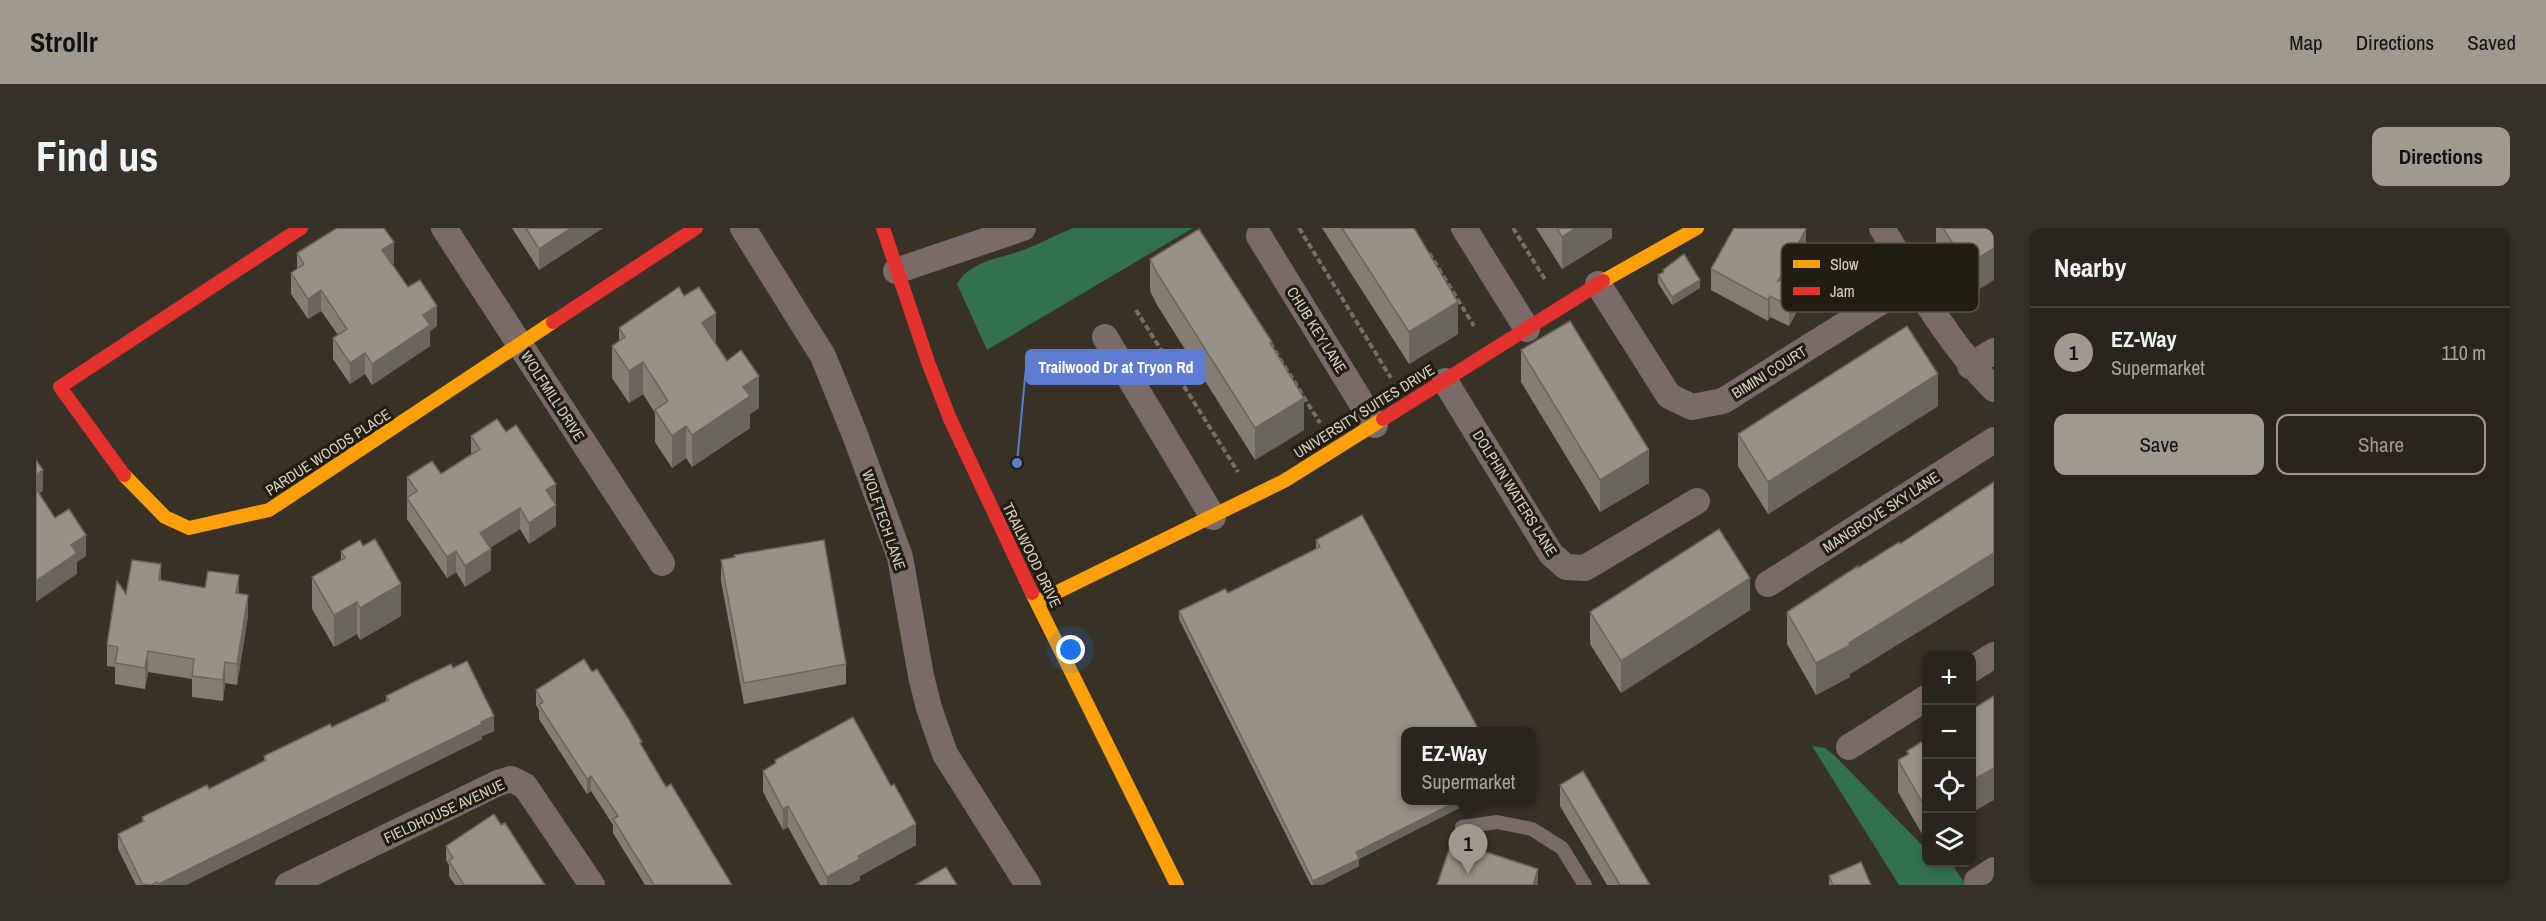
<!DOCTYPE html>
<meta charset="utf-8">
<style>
:root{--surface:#29251c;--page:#353129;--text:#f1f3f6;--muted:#a5a5a3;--line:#45423b;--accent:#a0998d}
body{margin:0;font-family:"Archivo Narrow",sans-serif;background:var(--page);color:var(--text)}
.controls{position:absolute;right:18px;bottom:18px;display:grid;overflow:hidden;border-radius:12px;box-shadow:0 3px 9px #0003}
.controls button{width:54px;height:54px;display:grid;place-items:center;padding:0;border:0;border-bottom:2px solid var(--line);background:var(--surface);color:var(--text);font:30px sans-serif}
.you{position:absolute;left:1035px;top:422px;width:21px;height:21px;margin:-15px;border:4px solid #fff;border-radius:50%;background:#1a73e8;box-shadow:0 0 0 9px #1a73e833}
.badge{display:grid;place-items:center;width:39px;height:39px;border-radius:50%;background:var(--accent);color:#111;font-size:20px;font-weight:700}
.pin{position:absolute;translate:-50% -50px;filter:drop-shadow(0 2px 3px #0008)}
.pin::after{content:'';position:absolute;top:32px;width:21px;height:18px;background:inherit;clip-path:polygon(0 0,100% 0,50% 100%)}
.popup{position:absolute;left:1365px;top:499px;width:135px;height:78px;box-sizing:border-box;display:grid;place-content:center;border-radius:12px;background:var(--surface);filter:drop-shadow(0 2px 4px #0005);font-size:20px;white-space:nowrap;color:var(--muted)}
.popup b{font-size:22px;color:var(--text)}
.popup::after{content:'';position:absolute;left:50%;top:100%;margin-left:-12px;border:12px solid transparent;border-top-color:var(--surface)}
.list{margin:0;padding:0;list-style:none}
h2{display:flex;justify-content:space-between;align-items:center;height:78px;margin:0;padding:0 24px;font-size:26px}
h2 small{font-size:20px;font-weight:400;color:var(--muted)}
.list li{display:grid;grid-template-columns:39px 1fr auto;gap:18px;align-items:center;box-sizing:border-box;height:90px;padding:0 24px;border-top:2px solid var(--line)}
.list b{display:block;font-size:22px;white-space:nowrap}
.list p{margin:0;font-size:20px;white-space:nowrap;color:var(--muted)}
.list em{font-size:20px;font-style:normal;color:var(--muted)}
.actions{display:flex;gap:12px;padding:18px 24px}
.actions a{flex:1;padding:14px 0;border:2px solid var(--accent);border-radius:12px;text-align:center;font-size:21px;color:var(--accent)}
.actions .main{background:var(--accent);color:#111}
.icon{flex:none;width:33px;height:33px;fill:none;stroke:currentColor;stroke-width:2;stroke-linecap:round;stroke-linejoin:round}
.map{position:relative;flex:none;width:1958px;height:657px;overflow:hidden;border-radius:12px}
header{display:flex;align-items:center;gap:36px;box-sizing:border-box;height:84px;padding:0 30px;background:var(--accent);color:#111}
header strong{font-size:28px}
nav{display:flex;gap:33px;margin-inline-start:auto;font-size:21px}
.intro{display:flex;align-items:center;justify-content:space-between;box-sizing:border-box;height:144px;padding:0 36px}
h1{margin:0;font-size:42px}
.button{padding:15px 27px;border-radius:12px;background:var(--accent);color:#111;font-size:21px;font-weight:700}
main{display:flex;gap:36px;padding:0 36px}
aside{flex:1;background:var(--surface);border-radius:12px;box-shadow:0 3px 9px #0003}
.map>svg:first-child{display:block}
.forest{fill:#32714e}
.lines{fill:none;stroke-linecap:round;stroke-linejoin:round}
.path{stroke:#786d68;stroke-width:4;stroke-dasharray:6 3;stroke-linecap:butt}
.lane{stroke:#7a6b69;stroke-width:14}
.street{stroke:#7a6b69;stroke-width:26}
.slow{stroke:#ff9f0a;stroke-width:14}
.jam{stroke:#e5322d;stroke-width:14}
.wall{fill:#837d74}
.shaded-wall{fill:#6a665e}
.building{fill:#989187;stroke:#6a665e;stroke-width:1.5}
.labels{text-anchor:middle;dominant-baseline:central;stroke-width:6;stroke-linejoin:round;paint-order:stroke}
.street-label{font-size:15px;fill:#d8d1c4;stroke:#211d13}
.key{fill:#211d13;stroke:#585348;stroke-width:1.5}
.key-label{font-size:16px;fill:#d8d1c4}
.leader{fill:none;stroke:#5e7cd1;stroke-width:2}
.callout-dot{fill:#5e7cd1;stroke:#211d13;stroke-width:2}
.callout{fill:#5e7cd1;stroke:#5e7cd1;stroke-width:2}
.callout-label{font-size:16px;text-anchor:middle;font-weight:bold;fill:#fff}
</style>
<header>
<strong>Strollr</strong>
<nav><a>Map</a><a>Directions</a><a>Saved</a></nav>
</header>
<div class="intro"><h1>Find us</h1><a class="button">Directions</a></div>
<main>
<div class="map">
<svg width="1958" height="657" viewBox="0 0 1958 657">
<rect width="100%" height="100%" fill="#373126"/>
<!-- forest -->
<g class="forest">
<path d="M1037 0H1157L951 122 921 56C935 33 961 31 985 23 1003 16 1020 7 1037 0Z"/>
<polygon points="1776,518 1789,520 1799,528 1884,615 1890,619 1890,634 1915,635 1930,657 1863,657"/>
</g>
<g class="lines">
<!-- path -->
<g class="path">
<polyline points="1263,0 1355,150"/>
<polyline points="1477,0 1510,53"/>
<polyline points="1393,25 1438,98"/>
<polyline points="1100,82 1202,244"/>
<polyline points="1234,115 1284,195"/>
</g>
<!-- lane -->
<polyline class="lane" points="1426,599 1461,594 1496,601 1526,620 1549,657"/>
<!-- street -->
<g class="street">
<polyline points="408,0 626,335"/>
<polyline points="707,0 787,128 819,207 864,329 885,448 893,480 909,526 992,657"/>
<polyline points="1428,0 1491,101"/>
<path d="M1846 0C1879 56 1912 115 1958 161"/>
<polyline points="1223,8 1339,197"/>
<polyline points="860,43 987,0"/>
<polyline points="1562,56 1633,168 1656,179 1687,173 1878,53"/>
<polyline points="1069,109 1177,289"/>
<polyline points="1934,138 1958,123"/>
<polyline points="1409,153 1515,326 1530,339 1549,340 1661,273"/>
<polyline points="1732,356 1958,212"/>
<polyline points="1936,441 1958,427"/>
<polyline points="1813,519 1890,470"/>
<polyline points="1941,653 1958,642"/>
<polyline points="252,657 462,555 475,551 489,558 556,657"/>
</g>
<!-- slow -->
<g class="slow">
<polyline points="1567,53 1661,0"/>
<polyline points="88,247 129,289 153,300 233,282 517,94"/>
<polyline points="996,365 1141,657"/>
<polyline points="1001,374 1248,253 1347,191"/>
</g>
<!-- jam -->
<g class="jam">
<polyline points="847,0 892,134 914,191 996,365"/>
<polyline points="517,94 660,0"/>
<polyline points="1347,191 1567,53"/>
<polyline points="88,247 24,159 265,0"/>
</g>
</g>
<!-- wall -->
<g class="wall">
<polygon points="476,0 567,0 503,42"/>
<polygon points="1286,0 1378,0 1422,106 1373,136"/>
<polygon points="1500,0 1576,0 1576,10 1526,41"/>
<polygon points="1900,0 1958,0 1931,69 1900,20"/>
<polygon points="1770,22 1758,44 1777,54 1753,98 1734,89 1732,93 1675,62 1675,41"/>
<polygon points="261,25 358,35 355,36 401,98 394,103 394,118 336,157 329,146 314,156 297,131 297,110 302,107 285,83 272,91 255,66 255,45 261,41"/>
<polygon points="1114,31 1236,118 1268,202 1219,232 1121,77 1114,63"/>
<polygon points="1627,42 1664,60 1636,77 1622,55 1622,47 1627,45"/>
<polygon points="583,100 680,117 723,180 714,186 714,200 656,239 650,230 636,240 619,214 619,185 607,166 593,175 576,150 576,118 583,113"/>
<polygon points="1485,122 1613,255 1564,284 1485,154"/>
<polygon points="1902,178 1732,286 1702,238 1702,206"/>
<polygon points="470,204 520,256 520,298 493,316 484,301 454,320 455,342 429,359 420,344 411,350 371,291 371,249 405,246 435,226 435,208"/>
<polygon points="1958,254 1958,357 1814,446 1814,449 1780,467 1751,416 1751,384 1864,316"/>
<polygon points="1326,287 1369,573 1437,573 1323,631 1323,638 1286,657 1275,657 1143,391 1143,383 1192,365 1280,321 1280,312"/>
<polygon points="305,323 365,388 324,412 321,406 298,419 276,381 276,349 305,332"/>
<polygon points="685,332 810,436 810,456 708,476 685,353"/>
<polygon points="125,352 203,365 212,388 201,457 189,455 187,473 156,469 156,451 112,444 109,461 79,456 79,439 71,438 71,417 90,366"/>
<polygon points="1714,382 1585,465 1554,416 1554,384"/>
<polygon points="417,440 458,503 446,508 446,511 150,657 100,657 82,621 82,606 106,594 106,589 173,561 228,533 228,528 296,499 350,474 350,468"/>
<polygon points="500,462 606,519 630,559 696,657 609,657 577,605 577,597 555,563 551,566 503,491 503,482 500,477"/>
<polygon points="1890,511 1890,613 1862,564 1862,532 1871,527 1871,523"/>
<polygon points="739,532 880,617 824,648 824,652 814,657 784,657 752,599 747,602 727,564 727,543 739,536"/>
<polygon points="1524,557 1614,657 1571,657 1524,578"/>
<polygon points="465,597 509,657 419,657 413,648 413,637 410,632 410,618"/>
<polygon points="1793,648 1835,657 1793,657"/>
</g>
<!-- shaded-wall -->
<g class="shaded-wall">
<polygon points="535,0 567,0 503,42 503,21"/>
<polygon points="1540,0 1576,0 1576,10 1526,41 1526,9"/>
<polygon points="1770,1 1770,22 1743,72 1742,53"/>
<polygon points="358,14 358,35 346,43 346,22"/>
<polygon points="1958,20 1958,52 1931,69 1931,37"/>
<polygon points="1777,33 1777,54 1753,98 1753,78"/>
<polygon points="1664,52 1664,60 1636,77 1636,69"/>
<polygon points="285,62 285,83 272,91 272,71"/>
<polygon points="1734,68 1734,89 1732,93 1732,72"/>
<polygon points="1422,74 1422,106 1373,136 1373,104"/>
<polygon points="401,78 401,98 394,103 394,118 336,157 336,136 387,87"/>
<polygon points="680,85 680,117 666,95"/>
<polygon points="329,125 329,146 314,156 314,135"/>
<polygon points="607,134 607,166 593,175 593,143"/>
<polygon points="1902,146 1902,178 1732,286 1732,254"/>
<polygon points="723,148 723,180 714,186 714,200 656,239 656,207 707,159"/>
<polygon points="1268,170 1268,202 1219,232 1219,200"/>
<polygon points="650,198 650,230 636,240 636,208"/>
<polygon points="1613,222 1613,255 1564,284 1564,252"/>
<polygon points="7,242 7,263 0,268 0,247"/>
<polygon points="520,256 520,276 510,262"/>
<polygon points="520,277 520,298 493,316 493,295"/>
<polygon points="484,280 484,301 444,326 444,305"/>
<polygon points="50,307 50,328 41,334 41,346 0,374 0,353 35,317"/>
<polygon points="455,321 455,342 429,359 429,338"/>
<polygon points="420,323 420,344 411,350 411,329"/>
<polygon points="1958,325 1958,357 1814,446 1814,449 1780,467 1780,435"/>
<polygon points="125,336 125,357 123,352"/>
<polygon points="203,347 203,368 200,365"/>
<polygon points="1714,350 1714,382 1585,465 1585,433"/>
<polygon points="365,356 365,388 324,412 324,380"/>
<polygon points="212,367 212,388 201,457 201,436"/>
<polygon points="321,374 321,406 298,419 298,387"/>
<polygon points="112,423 112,444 109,461 109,440"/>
<polygon points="189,434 189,455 187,473 187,452"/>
<polygon points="458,488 458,503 446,508 446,511 150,657 123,657 123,656"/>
<polygon points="1958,540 1958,572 1935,585 1935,553"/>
<polygon points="555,548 555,563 551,566 551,551"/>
<polygon points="1422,573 1437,573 1320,632 1320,624"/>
<polygon points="752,578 752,599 747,602 747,581"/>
<polygon points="880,596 880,617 824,648 824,652 814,657 791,657 791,649 822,628"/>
<polygon points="1323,631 1323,638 1286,657 1277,657 1277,653"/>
<polygon points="1502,641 1502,657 1497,657"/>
</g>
<!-- building -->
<g class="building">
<polygon points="301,0 348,0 358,14 346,22 372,59 384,52 401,78 387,87 394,97 336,136 329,125 314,135 297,110 311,101 285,62 272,71 255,45 268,36 261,25"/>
<polygon points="490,0 535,0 503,21"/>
<polygon points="1306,0 1378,0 1422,74 1373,104"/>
<polygon points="1521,0 1540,0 1526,9"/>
<polygon points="1698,0 1768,0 1770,1 1742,53 1777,33 1753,78 1734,68 1732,72 1675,41"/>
<polygon points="1907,0 1958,0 1958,20 1931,37"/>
<polygon points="1163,1 1236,114 1234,115 1268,170 1219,200 1121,45 1114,31"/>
<polygon points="1648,26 1664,52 1636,69 1622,47 1628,44 1627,42"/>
<polygon points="643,59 648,68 663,59 680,85 666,95 691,133 705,122 723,148 707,159 714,168 656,207 650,198 636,208 619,182 632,173 607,134 593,143 576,118 589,109 583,100"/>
<polygon points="1534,93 1613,222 1564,252 1485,122"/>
<polygon points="1871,98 1902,146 1732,254 1702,206"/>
<polygon points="461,191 470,204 480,197 520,256 510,262 520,277 493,295 484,280 444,305 455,321 429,338 420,323 411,329 371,270 381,263 371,249 396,233 405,246 444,221 435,208"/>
<polygon points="0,232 7,242 0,247"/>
<polygon points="1958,254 1958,325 1813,415 1814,417 1780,435 1751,384 1822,338 1822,340 1863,314 1864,316"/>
<polygon points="0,261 19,290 33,281 50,307 35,317 41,325 0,353"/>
<polygon points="1326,287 1444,504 1369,504 1369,573 1422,573 1320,624 1323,631 1277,653 1143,383 1189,361 1192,365 1284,319 1280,312"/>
<polygon points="1683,301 1714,350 1585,433 1554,384"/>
<polygon points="339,311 365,356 324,380 321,374 298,387 276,349 309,330 305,323 324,312 327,318"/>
<polygon points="788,312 810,436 708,455 685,332 699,329 698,327"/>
<polygon points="96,332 125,336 123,352 169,360 172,343 203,347 200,365 212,367 201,436 189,434 187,452 156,448 158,431 112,423 109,440 79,435 82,419 71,417 81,353 90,366"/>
<polygon points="548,431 556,444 561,441 592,490 606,514 604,515 630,559 635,556 696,657 618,657 577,591 582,588 555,548 551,551 503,477 507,474 500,462"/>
<polygon points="431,433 458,488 445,494 446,496 123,656 121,654 116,657 111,657 110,656 107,657 82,606 108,593 106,589 171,557 173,561 230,532 228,528 294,496 296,499 353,472 350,468 382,452 415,436 417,440"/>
<polygon points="1958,468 1958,540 1935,553 1935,482"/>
<polygon points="817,489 855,558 858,556 880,596 822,628 824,631 791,649 752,578 747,581 727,543 740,535 739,532"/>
<polygon points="1890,511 1890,581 1862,532 1873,526 1871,523"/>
<polygon points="1547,543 1614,657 1584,657 1524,557"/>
<polygon points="458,586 465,597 469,595 509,657 428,657 413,633 417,630 410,618"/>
<polygon points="1416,613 1502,641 1497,657 1401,657"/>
<polygon points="1825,634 1835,657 1797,657 1793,648"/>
<polygon points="910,639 921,657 879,657"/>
</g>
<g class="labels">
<!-- street labels -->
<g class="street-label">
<text transform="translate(1281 102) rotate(58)">CHUB KEY LANE</text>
<text transform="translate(1733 144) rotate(-32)">BIMINI COURT</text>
<text transform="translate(517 168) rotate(57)">WOLFMILL DRIVE</text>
<text transform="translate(1328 183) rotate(-32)">UNIVERSITY SUITES DRIVE</text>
<text transform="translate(292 224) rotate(-33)">PARDUE WOODS PLACE</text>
<text transform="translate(1479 265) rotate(58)">DOLPHIN WATERS LANE</text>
<text transform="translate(1845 284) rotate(-33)">MANGROVE SKY LANE</text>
<text transform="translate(848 292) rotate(71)">WOLFTECH LANE</text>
<text transform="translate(996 327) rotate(64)">TRAILWOOD DRIVE</text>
<text transform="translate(408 583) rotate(-25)">FIELDHOUSE AVENUE</text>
</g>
</g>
<!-- legend -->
<rect x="1745" y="15" width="198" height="69" rx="9" class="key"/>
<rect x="1757" y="32" width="27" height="8" fill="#ff9f0a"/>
<rect x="1757" y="59" width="27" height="8" fill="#e5322d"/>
<g class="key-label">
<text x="1794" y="42">Slow</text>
<text x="1794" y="69">Jam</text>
</g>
<!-- callouts -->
<path class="leader" d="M981 235L990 139"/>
<circle class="callout-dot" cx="981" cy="235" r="6"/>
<rect class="callout" x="990" y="122" width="179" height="34" rx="6"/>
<g class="callout-label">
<text x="1080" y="145">Trailwood Dr at Tryon Rd</text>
</g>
</svg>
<div class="controls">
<button>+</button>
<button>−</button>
<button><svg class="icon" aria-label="locate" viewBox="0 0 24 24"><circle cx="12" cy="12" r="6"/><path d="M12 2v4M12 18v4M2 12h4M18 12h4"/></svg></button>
<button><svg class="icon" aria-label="layers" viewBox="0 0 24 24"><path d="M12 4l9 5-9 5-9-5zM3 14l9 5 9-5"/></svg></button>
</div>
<div class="you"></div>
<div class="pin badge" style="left:1432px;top:646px">1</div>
<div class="popup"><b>EZ-Way</b>Supermarket</div>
</div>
<aside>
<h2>Nearby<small></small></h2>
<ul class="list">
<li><span class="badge">1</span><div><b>EZ-Way</b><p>Supermarket</p></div><em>110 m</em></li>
</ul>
<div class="actions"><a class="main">Save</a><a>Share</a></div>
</aside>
</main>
